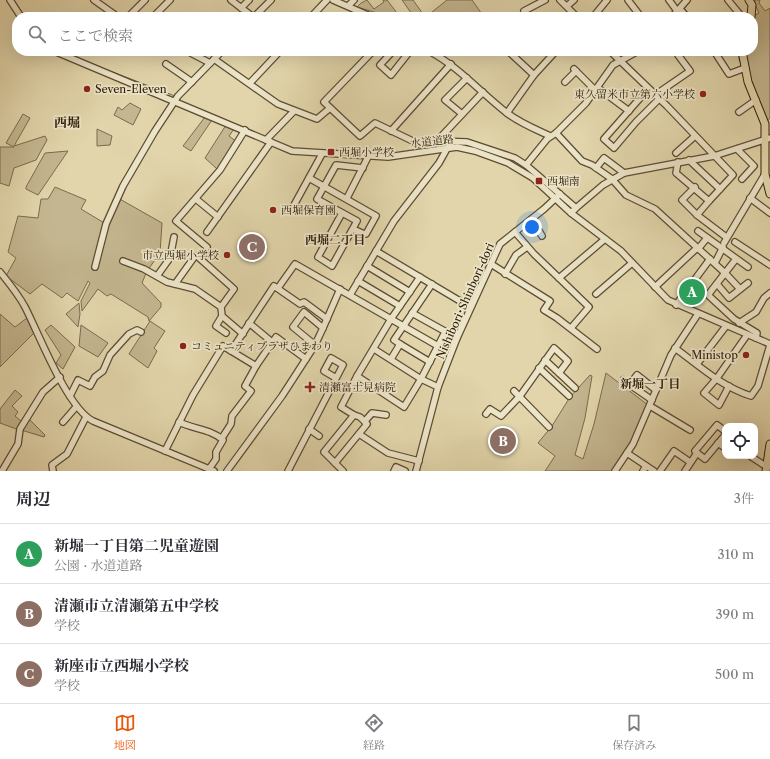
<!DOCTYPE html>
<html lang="ja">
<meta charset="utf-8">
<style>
:root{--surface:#fff;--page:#f2f2f3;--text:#2b2b33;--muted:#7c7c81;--line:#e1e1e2;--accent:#ea580c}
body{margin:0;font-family:"Libre Caslon Text","Noto Serif JP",serif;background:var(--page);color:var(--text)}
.controls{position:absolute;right:12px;bottom:12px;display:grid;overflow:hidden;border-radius:8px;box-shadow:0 4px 16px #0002}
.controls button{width:36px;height:36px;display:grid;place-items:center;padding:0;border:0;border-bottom:1px solid var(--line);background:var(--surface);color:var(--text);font:20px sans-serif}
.you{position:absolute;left:532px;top:227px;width:14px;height:14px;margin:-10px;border:3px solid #fff;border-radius:50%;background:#1a73e8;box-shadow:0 0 0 6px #1a73e833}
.badge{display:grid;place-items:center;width:26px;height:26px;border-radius:50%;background:var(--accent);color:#fff;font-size:13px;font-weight:700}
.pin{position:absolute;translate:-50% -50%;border:2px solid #fff;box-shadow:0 1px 4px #0006}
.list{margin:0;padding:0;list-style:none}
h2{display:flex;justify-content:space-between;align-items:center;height:52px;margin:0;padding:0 16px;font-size:17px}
h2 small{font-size:13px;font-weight:400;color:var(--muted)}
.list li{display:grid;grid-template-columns:26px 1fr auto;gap:12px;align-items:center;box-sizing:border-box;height:60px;padding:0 16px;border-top:1px solid var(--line)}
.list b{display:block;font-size:15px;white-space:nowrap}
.list p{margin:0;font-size:13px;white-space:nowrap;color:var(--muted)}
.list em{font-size:13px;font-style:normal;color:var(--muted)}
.icon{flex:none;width:22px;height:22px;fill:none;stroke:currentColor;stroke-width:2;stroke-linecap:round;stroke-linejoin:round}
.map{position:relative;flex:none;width:770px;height:471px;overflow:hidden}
.search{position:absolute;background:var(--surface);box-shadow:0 4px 16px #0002;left:12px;right:12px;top:12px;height:44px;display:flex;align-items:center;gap:10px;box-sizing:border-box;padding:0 14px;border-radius:16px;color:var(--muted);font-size:15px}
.sheet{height:232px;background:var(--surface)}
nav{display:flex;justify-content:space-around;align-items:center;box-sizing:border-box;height:56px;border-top:1px solid var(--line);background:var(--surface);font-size:11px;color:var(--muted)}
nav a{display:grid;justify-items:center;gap:2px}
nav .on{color:var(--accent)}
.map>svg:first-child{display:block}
.green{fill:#c4b690;stroke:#7a6b4d}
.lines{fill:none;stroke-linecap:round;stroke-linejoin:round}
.stream{stroke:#76674a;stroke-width:1}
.minor-casing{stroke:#5c4d32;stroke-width:8}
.major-casing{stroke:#30200a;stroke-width:9}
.minor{stroke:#ece4c8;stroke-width:5.5}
.major{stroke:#e2d5ab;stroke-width:7}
.poi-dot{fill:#8f2418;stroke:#ece4c8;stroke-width:1.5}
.labels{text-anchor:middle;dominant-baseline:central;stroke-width:3.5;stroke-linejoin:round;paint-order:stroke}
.poi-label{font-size:11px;fill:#30200a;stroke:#ece4c8;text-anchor:start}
.street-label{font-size:11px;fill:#30200a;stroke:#ece4c8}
.neighbourhood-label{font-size:12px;font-weight:bold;fill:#30200a;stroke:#ece4c8}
.quarter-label{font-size:13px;font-weight:bold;fill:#30200a;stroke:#ece4c8}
</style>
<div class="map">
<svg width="770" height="471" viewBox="0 0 770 471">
<rect width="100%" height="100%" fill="#e2d5ab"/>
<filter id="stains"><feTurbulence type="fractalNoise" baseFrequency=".005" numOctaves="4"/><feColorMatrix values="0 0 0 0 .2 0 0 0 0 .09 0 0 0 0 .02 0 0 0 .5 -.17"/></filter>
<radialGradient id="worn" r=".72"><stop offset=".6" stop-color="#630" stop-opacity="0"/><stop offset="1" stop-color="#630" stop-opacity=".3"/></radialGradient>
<!-- green -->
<g class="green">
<polygon points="367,0 374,9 384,2 383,0 387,0 400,17 378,17 376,15 377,13 357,7 361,3"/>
<polygon points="402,0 413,0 423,14 427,16 447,0 472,0 484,17 414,17"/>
<polygon points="753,0 760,0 759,3 765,11 770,8 770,118 765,124 739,59 739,51 753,51 753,17 752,17 759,13"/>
<polygon points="130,103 141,109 133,125 114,115 118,107 122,110"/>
<polygon points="23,114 30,118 14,146 45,136 47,140 36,160 14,168 9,186 0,183 0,147 14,147 6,143"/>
<polygon points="205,117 212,120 191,151 183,146"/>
<polygon points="226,125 234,129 229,136 237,142 217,169 205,158"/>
<polygon points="97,129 112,136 110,145 97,146"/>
<polygon points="68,151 38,195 26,189 26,187 45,153"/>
<polygon points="55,187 86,200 81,209 106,224 118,198 162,223 160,253 147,271 142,283 161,303 161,307 149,321 148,317 111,294 107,296 98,289 82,311 81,301 90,283 88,281 78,301 67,293 62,298 42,284 30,294 6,276 16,258 8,252 18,216 38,218 41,199 48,199"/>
<polygon points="79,303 80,314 78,327 66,314"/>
<polygon points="0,314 15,327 27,318 34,333 0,367"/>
<polygon points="150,321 165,331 154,348 157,351 148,368 129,354"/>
<polygon points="51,325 75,347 63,369 56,363 61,355 45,330"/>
<polygon points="81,325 108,343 98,357 79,346"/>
<polygon points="606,373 648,405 625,453 613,471 545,471 555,456 538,443 552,426 570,397 590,375 592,376 585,418 575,455 583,459 594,424"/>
<polygon points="15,390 22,396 12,406 18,412 15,416 22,422 19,430 0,423 0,409"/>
<polygon points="28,418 45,435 44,437 21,430"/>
</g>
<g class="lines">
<!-- stream -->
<g class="stream">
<polyline points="14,0 25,17"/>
<polyline points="63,51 76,57"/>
<polyline points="97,66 175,96"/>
</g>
<defs>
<g id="minor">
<polyline points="10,0 21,17"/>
<polyline points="94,0 118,17"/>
<polyline points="231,0 253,17"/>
<polyline points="333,0 372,17"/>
<polyline points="560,0 577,17"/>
<polyline points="628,0 641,17"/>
<polyline points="669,0 677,11"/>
<polyline points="728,0 742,17"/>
<polyline points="348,6 354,0"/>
<polyline points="567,6 574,0"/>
<polyline points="241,8 249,0"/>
<polyline points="680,9 687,17"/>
<polyline points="524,11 545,0"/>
<polyline points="128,17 145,0"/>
<polyline points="153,17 170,0"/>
<polyline points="226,17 226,16"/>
<polyline points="254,17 271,0"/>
<polyline points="311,17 327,0"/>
<polyline points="593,17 607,0"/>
<polyline points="672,17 687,0"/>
<polyline points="54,51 292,151 388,157 457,147 475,151 508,163 533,178 571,213 621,251 668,300 770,344"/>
<polyline points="187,51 210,63"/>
<polyline points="373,51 324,102 360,136 375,123 419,144 437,141 467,142 515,158 526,165"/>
<polyline points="393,51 380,65 391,75 410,51"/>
<path d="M429 51C459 67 480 92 507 113 520 123 535 129 550 136"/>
<polyline points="508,51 534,75"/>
<polyline points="610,51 667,106 733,175 709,201"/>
<polyline points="714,51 729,74 745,68"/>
<polyline points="214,59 278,104 317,119 330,108"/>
<polyline points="166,64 192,82"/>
<polyline points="574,69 596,91"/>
<polyline points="565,82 576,71"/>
<polyline points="250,83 280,51"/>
<polyline points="598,88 629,111"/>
<polyline points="648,89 604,139 614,148 636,122 659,99"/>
<polyline points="655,95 690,71 678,55 684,51"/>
<polyline points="739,112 756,100"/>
<polyline points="507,113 534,75 556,51"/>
<polyline points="462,114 445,100 467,78"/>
<polyline points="391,131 451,64"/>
<polyline points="556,133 582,161 592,165 612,179 626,195 655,209 725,273 736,259"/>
<polyline points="266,140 294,111"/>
<polyline points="437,141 483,92"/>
<polyline points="737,149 754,166 742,179"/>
<polyline points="676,153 695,136"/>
<polyline points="689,160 720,189"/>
<polyline points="678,162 676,173 709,201 697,215 726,237"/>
<polyline points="596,168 604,158 624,173"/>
<polyline points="309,178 376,216 366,234 364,234 353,229"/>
<polyline points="695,187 682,200 697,215"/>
<polyline points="347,198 368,157"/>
<polyline points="750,198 770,213"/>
<polyline points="196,199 218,217"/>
<polyline points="293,207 322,154"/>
<polyline points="576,208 603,185 624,173 714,156 770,138"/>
<polyline points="342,213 318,257 332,266 357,221 317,199 336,165 363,168"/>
<polyline points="571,213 576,208 526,165 547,139 556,133 586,103 613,65 638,51"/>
<polyline points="532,219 542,236"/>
<polyline points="698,231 748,267"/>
<polyline points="207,232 271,142"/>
<polyline points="515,232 534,254 559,278 605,239"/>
<polyline points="735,242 770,265"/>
<polyline points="724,243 765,174"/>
<polyline points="207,247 176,221 220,170 245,130"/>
<polyline points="698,249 707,238"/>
<polyline points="376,251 470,307"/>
<polyline points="123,261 144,269 167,282 195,289 221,307 222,316 243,334"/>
<polyline points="715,263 723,247"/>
<polyline points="491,264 550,301 544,310 557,318 597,349"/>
<polyline points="367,266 410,292"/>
<polyline points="95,267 106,224 123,186 155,131 178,96 222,51"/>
<path d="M0 272C9 283 18 294 25 307 39 334 67 408 93 421L214 471"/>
<polyline points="505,274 516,255 527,247"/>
<polyline points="157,276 170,258 174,237"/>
<polyline points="420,277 391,319 357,376 404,407 421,379 445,332"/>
<polyline points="559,278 589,307 571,328"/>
<polyline points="358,281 400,306"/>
<polyline points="175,284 195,256 197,256 234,289 221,307"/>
<polyline points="717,284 729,298 748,283"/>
<polyline points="655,287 697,248"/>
<polyline points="278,288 295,264 438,346"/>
<polyline points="740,289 725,273 708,295 734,319 757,333 756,338"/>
<polyline points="596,294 632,263"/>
<polyline points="350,295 394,221 439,163 449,145"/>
<polyline points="676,305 710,259"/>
<polyline points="412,313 457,338"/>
<polyline points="222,316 216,326 226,333"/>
<polyline points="249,323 272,342"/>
<polyline points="739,323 756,312 764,298 770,293"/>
<polyline points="400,344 394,340 432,284"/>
<polyline points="315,345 293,327 304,312 323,328 340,289"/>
<path d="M675 348C698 365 722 387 751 396L758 386 770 345"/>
<polyline points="374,349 421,379 438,387"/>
<polyline points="231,351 274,286 300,304 304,302 327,319"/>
<polyline points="391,359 400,344 430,362"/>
<polyline points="545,360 575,388"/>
<polyline points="697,364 726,326"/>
<polyline points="539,368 569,396"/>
<polyline points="623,380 652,400"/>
<polyline points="630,384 637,375 656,390"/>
<polyline points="729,386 719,405 704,393 717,378 747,335"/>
<polyline points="514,391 549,427"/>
<polyline points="70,396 78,380 90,386 95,377 103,371 110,355 129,334 137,330 141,332"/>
<polyline points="650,406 690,430"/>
<polyline points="486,414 490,409 501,416 520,396 554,348 568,361 559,373"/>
<polyline points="365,421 372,413 386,415"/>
<polyline points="63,422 76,407"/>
<path d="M179 422C193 429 211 429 223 440L216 452V459L209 469"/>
<polyline points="309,429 319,436"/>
<polyline points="359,434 388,453 419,461"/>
<polyline points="222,438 231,424 232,416 251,391 245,386 256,366 276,337 306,359"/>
<polyline points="718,443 725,448"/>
<polyline points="165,451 193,395 223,346 256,366"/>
<polyline points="627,453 654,471"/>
<polyline points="697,453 705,459 725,435"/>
<polyline points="750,456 767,467"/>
<polyline points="335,463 367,424 360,417 354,415"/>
<polyline points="2,471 18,444 20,429 43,392 60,377"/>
<polyline points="53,471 52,465 67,454 86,417"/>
<polyline points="227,471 282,396 315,345 323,328"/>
<polyline points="288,471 343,365 331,358 324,371 336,378"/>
<polyline points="343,471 324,452 354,415 341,407 357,376"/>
<polyline points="394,471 396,467 405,471"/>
<polyline points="416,471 438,387 457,338 500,244 544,209 560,194"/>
<polyline points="615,471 633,444 671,355 698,314"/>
<polyline points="643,471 646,466"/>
<polyline points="660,471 674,451 690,462"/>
<polyline points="685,471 697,453 695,451 717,425 725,431"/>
</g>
<g id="major">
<polyline points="749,0 752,5 751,17"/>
<polyline points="742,51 748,82 765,124 765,174 770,194"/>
<polyline points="766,471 770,444"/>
</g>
</defs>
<!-- minor casing -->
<use href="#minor" class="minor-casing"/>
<!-- major casing -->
<use href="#major" class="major-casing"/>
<!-- minor -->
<use href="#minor" class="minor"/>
<!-- major -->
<use href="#major" class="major"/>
</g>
<!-- markers -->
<g class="poi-dot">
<circle cx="87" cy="89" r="4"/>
<circle cx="703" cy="94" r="4"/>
<rect x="327" y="148" width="8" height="8" rx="2"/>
<rect x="535" y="177" width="8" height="8" rx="2"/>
<circle cx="273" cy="210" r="4"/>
<circle cx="227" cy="255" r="4"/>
<circle cx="183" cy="346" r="4"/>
<circle cx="746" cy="355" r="4"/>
<path d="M308 381h4v4h4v4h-4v4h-4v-4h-4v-4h4z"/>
</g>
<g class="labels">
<!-- poi labels -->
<g class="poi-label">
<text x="95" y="89">Seven-Eleven</text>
<text x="695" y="94" text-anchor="end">東久留米市立第六小学校</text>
<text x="339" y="152">西堀小学校</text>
<text x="547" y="181">西堀南</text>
<text x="281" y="210">西堀保育園</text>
<text x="219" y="255" text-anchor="end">市立西堀小学校</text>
<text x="191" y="346">コミュニティプラザひまわり</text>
<text x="738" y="355" text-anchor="end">Ministop</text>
<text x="319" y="387">清瀬富士見病院</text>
</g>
<!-- street labels -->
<g class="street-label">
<text transform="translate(432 141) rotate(-6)">水道道路</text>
<text transform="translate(465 301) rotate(-66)">Nishibori･Shinbori-dori</text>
</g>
<!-- neighbourhood labels -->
<g class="neighbourhood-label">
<text x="335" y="239">西堀二丁目</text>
<text x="650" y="383">新堀一丁目</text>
</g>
<!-- quarter labels -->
<g class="quarter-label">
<text x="67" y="122">西堀</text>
</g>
</g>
<rect width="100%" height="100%" filter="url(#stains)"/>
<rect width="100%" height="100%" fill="url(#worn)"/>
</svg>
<div class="controls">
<button><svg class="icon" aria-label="locate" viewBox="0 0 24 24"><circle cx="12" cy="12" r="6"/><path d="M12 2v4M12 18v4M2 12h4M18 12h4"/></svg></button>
</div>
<div class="you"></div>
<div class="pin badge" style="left:692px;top:292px;background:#2e9e5b">A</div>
<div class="pin badge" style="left:503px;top:441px;background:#8d6e63">B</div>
<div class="pin badge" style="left:252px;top:247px;background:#8d6e63">C</div>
<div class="search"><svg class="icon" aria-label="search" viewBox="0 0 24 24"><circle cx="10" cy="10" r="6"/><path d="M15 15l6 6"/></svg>ここで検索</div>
</div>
<section class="sheet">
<h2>周辺<small>3件</small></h2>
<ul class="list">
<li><span class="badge" style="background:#2e9e5b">A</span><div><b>新堀一丁目第二児童遊園</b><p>公園 · 水道道路</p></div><em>310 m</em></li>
<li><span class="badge" style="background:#8d6e63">B</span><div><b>清瀬市立清瀬第五中学校</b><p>学校</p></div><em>390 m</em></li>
<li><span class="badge" style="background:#8d6e63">C</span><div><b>新座市立西堀小学校</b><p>学校</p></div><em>500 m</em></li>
</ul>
</section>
<nav>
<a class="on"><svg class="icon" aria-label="map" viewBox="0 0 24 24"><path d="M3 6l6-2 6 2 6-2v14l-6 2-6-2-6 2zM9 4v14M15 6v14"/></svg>地図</a>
<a><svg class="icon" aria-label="directions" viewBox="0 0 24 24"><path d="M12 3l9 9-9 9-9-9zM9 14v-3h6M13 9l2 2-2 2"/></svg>経路</a>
<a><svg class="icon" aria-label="saved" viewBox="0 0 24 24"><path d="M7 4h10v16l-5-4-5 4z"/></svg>保存済み</a>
</nav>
